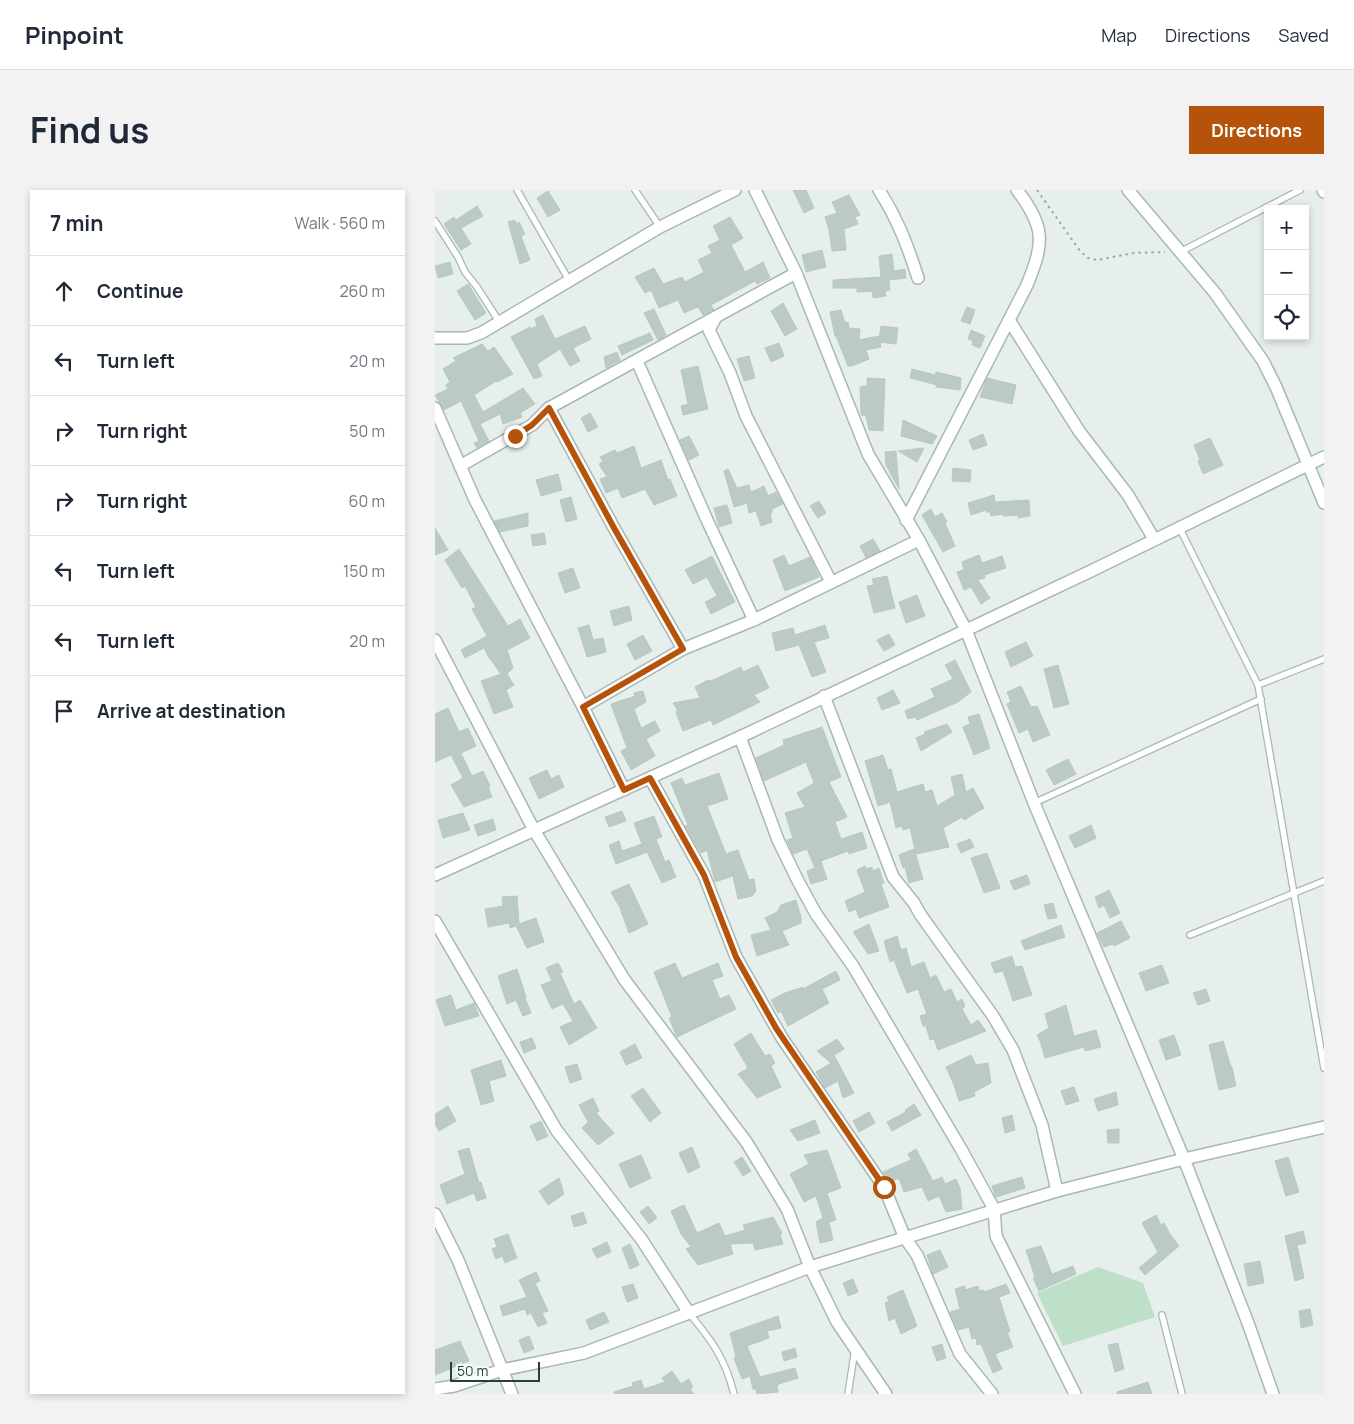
<!DOCTYPE html>
<meta charset="utf-8">
<style>
:root{--surface:#fff;--page:#f2f2f3;--text:#1f2937;--muted:#747a83;--line:#e0e1e3;--accent:#b45309}
body{margin:0;font-family:Manrope,sans-serif;background:var(--page);color:var(--text)}
.controls{position:absolute;right:15px;top:15px;display:grid;overflow:hidden;border-radius:0px;box-shadow:0 2px 8px #0003}
.controls button{width:45px;height:45px;display:grid;place-items:center;padding:0;border:0;border-bottom:1px solid var(--line);background:var(--surface);color:var(--text);font:25px sans-serif}
.scale{position:absolute;left:15px;bottom:12px;width:90px;box-sizing:border-box;padding-left:5px;border:2px solid #24423a;border-top:0;font-size:14px;line-height:18px;white-space:nowrap;color:#24423a;-webkit-text-stroke:4px #f7fbf9;paint-order:stroke}
.stop{position:absolute;width:15px;height:15px;margin:-11px;border:4px solid #b45309;border-radius:50%;background:#fff}
.stop.end{background:#b45309;border-color:#fff;box-shadow:0 1px 5px #0008}
.list{margin:0;padding:0;list-style:none}
h2{display:flex;justify-content:space-between;align-items:center;height:65px;margin:0;padding:0 20px;font-size:21px}
h2 small{font-size:16px;font-weight:400;color:var(--muted)}
.list li{display:grid;grid-template-columns:32px 1fr auto;gap:15px;align-items:center;box-sizing:border-box;height:70px;padding:0 20px;border-top:1px solid var(--line)}
.list b{display:block;font-size:19px;white-space:nowrap}
.list em{font-size:16px;font-style:normal;color:var(--muted)}
.icon{flex:none;width:28px;height:28px;fill:none;stroke:currentColor;stroke-width:2;stroke-linecap:round;stroke-linejoin:round}
.map{position:relative;flex:none;width:889px;height:1204px;overflow:hidden;border-radius:0px}
header{display:flex;align-items:center;gap:30px;box-sizing:border-box;height:70px;padding:0 25px;background:var(--surface);border-bottom:1px solid var(--line)}
header strong{font-size:24px}
nav{display:flex;gap:28px;margin-inline-start:auto;font-size:18px}
.intro{display:flex;align-items:center;justify-content:space-between;box-sizing:border-box;height:120px;padding:0 30px}
h1{margin:0;font-size:35px}
.button{padding:12px 22px;border-radius:0px;background:var(--accent);color:#fff;font-size:18px;font-weight:700}
main{display:flex;gap:30px;padding:0 30px}
aside{flex:1;background:var(--surface);border-radius:0px;box-shadow:0 2px 8px #0003}
.map>svg:first-child{display:block}
.green{fill:#bfe0c8}
.building{fill:#bbcac4;stroke:#b8c9c2}
.lines{fill:none;stroke-linecap:round;stroke-linejoin:round}
.lane-casing{stroke:#a8b8b2;stroke-width:8}
.street-casing{stroke:#a8b8b2;stroke-width:14}
.path{stroke:#86b3a5;stroke-width:2;stroke-dasharray:2.5 4;stroke-linecap:butt}
.lane{stroke:#fff;stroke-width:5.5}
.street{stroke:#fff;stroke-width:11}
.route{stroke:#b45309;stroke-width:6}
</style>
<header>
<strong>Pinpoint</strong>
<nav><a>Map</a><a>Directions</a><a>Saved</a></nav>
</header>
<div class="intro"><h1>Find us</h1><a class="button">Directions</a></div>
<main>
<aside>
<h2>7 min<small>Walk · 560 m</small></h2>
<ul class="list">
<li><svg class="icon" aria-label="ahead" viewBox="0 0 24 24"><path d="M12 20V5M6 11l6-6 6 6"/></svg><div><b>Continue</b></div><em>260 m</em></li>
<li><svg class="icon" aria-label="left" viewBox="0 0 24 24"><path d="M17 20v-9H6M10 6l-5 5 5 5"/></svg><div><b>Turn left</b></div><em>20 m</em></li>
<li><svg class="icon" aria-label="right" viewBox="0 0 24 24"><path d="M7 20v-9h11M14 6l5 5-5 5"/></svg><div><b>Turn right</b></div><em>50 m</em></li>
<li><svg class="icon" aria-label="right" viewBox="0 0 24 24"><path d="M7 20v-9h11M14 6l5 5-5 5"/></svg><div><b>Turn right</b></div><em>60 m</em></li>
<li><svg class="icon" aria-label="left" viewBox="0 0 24 24"><path d="M17 20v-9H6M10 6l-5 5 5 5"/></svg><div><b>Turn left</b></div><em>150 m</em></li>
<li><svg class="icon" aria-label="left" viewBox="0 0 24 24"><path d="M17 20v-9H6M10 6l-5 5 5 5"/></svg><div><b>Turn left</b></div><em>20 m</em></li>
<li><svg class="icon" aria-label="arrive" viewBox="0 0 24 24"><path d="M6 21V4h12l-3 4 3 4H6"/></svg><div><b>Arrive at destination</b></div></li>
</ul>
</aside>
<div class="map">
<svg width="889" height="1204" viewBox="0 0 889 1204">
<rect width="100%" height="100%" fill="#e6efeb"/>
<!-- green -->
<polygon class="green" points="663,1077 708,1093 720,1127 628,1156 602,1103"/>
<!-- building -->
<g class="building">
<polygon points="358,0 371,0 379,18 369,23"/>
<polygon points="113,1 125,20 113,27 102,8"/>
<polygon points="414,5 425,25 420,27 423,34 409,39 411,60 397,61 394,40 390,27 402,23 397,12"/>
<polygon points="42,16 48,26 26,38 36,54 26,60 9,34 19,27 21,30"/>
<polygon points="295,27 308,48 296,55 310,82 328,72 335,88 322,94 320,91 276,115 279,120 268,125 263,117 249,123 243,110 224,118 216,100 210,103 200,87 219,78 228,94 247,87 250,92 269,82 263,70 277,63 273,56 285,50 278,36"/>
<polygon points="80,30 81,34 84,32 90,44 86,46 95,70 85,74 73,32"/>
<polygon points="387,60 391,77 371,82 367,65"/>
<polygon points="457,64 459,81 470,79 471,88 454,90 455,100 450,101 451,106 438,108 437,101 422,102 422,98 398,98 398,90 446,87 444,66"/>
<polygon points="15,72 18,84 3,88 0,76"/>
<polygon points="33,94 51,123 40,130 22,101"/>
<polygon points="348,113 362,139 350,146 336,121"/>
<polygon points="532,117 540,120 535,134 526,131"/>
<polygon points="219,119 231,145 223,150 209,123"/>
<polygon points="406,120 410,133 413,132 414,138 425,139 424,150 444,146 444,149 446,136 463,138 461,154 445,152 446,157 431,160 434,169 417,176 413,176 401,146 400,146 395,122"/>
<polygon points="108,125 120,149 150,136 156,149 138,158 145,171 135,176 125,159 102,174 107,186 99,189 76,147 95,137 96,139 102,136 100,129"/>
<polygon points="536,140 550,146 545,158 537,155 538,151 533,149"/>
<polygon points="215,143 218,150 187,165 183,156"/>
<polygon points="344,153 349,166 336,172 330,158"/>
<polygon points="47,154 53,161 59,157 78,184 62,192 61,191 39,205 48,222 88,198 100,214 85,223 87,227 68,234 65,224 45,234 54,251 42,258 39,253 44,251 26,211 9,220 0,205 13,199 11,195 15,192 8,179 21,171 18,168"/>
<polygon points="182,162 185,170 171,178 169,167"/>
<polygon points="314,166 320,188 309,191 302,169"/>
<polygon points="263,176 273,219 248,225 246,216 253,214 246,180"/>
<polygon points="477,179 500,185 501,182 526,188 525,200 501,197 502,195 475,188"/>
<polygon points="432,188 450,189 448,241 434,240 431,226 426,225 425,197 432,196"/>
<polygon points="552,188 581,195 577,214 545,207"/>
<polygon points="155,223 163,237 153,242 146,228"/>
<polygon points="468,230 502,246 497,254 466,246"/>
<polygon points="548,244 552,255 538,260 534,250"/>
<polygon points="254,246 264,265 254,270 245,250"/>
<polygon points="775,248 788,275 768,284 763,271 765,270 759,255"/>
<polygon points="199,256 206,278 226,270 233,290 235,289 242,306 219,315 210,299 187,308 183,298 171,303 165,289 172,287 164,274 168,271 165,267 180,260 182,263"/>
<polygon points="489,258 482,272 463,261"/>
<polygon points="461,261 464,299 451,275 450,262"/>
<polygon points="518,278 536,280 535,292 517,291"/>
<polygon points="293,279 302,298 314,295 316,302 329,296 333,306 341,302 348,314 337,319 337,323 335,324 337,332 326,336 321,321 314,323 312,313 299,317 289,281"/>
<polygon points="123,284 127,300 106,306 101,290"/>
<polygon points="559,305 560,312 594,310 595,326 583,328 583,325 568,326 568,324 556,326 555,322 551,322 551,320 536,325 533,313"/>
<polygon points="136,307 142,329 131,332 125,310"/>
<polygon points="384,311 391,323 383,328 375,316"/>
<polygon points="292,315 297,333 284,337 279,318"/>
<polygon points="496,319 500,327 507,323 512,332 510,333 520,356 508,362 487,325"/>
<polygon points="93,323 93,336 65,342 59,331"/>
<polygon points="0,338 13,360 0,365"/>
<polygon points="109,343 111,354 98,356 96,345"/>
<polygon points="438,349 445,361 431,368 425,356"/>
<polygon points="24,359 73,436 85,429 95,448 72,460 78,478 72,484 79,495 71,500 78,517 59,524 46,491 66,484 53,466 49,458 30,468 26,460 52,446 37,419 41,417 30,396 27,398 10,370"/>
<polygon points="349,365 354,376 375,367 384,387 350,401 338,370"/>
<polygon points="544,365 547,373 567,366 571,378 549,385 550,388 543,390 555,408 546,414 536,397 529,400 522,382 529,380 527,372"/>
<polygon points="277,366 300,412 276,424 270,412 282,406 272,387 258,394 250,380"/>
<polygon points="138,378 145,398 130,403 123,383"/>
<polygon points="452,386 460,418 439,423 432,396 439,395 437,389"/>
<polygon points="482,405 490,426 471,433 464,412"/>
<polygon points="194,416 197,430 179,436 175,421"/>
<polygon points="154,435 158,450 168,448 171,462 152,467 143,438"/>
<polygon points="390,435 394,448 379,452 391,482 377,487 364,455 341,461 337,443 358,438 360,445"/>
<polygon points="454,444 460,455 449,461 442,450"/>
<polygon points="208,445 217,461 200,470 192,454"/>
<polygon points="591,452 598,466 576,477 570,462"/>
<polygon points="520,470 536,502 523,512 482,530 480,527 473,529 470,521 500,507 496,499 518,489 510,475"/>
<polygon points="323,475 334,498 319,505 325,512 278,535 276,530 248,541 241,522 243,521 238,513 265,508 260,497 273,490 276,491 306,477 308,482"/>
<polygon points="623,475 634,514 619,518 609,479"/>
<polygon points="586,496 596,517 602,516 615,545 598,552 593,539 584,543 572,514 576,512 572,502"/>
<polygon points="458,500 465,513 447,520 442,508"/>
<polygon points="208,501 211,512 199,519 206,538 220,531 225,541 211,549 220,566 196,580 186,561 192,558 176,514 200,506 199,503"/>
<polygon points="13,518 24,542 33,538 41,556 26,563 37,586 48,581 55,596 53,596 57,607 29,617 16,595 28,588 16,565 0,572 0,524"/>
<polygon points="544,524 555,558 539,565 528,537 535,534 533,527"/>
<polygon points="512,534 517,542 486,561 481,548 490,544 489,542"/>
<polygon points="387,537 406,587 394,592 412,627 400,632 406,649 427,642 432,658 414,664 413,661 386,671 392,689 376,694 372,681 380,678 372,659 358,664 352,650 358,648 350,623 370,617 362,603 379,593 371,572 329,591 321,568 349,555 348,550"/>
<polygon points="448,565 453,580 456,579 462,602 488,594 490,602 497,600 502,616 520,605 516,587 527,584 531,602 538,598 549,618 529,630 527,627 508,638 514,657 481,664 475,638 468,640 467,636 461,638 455,612 443,616 430,571"/>
<polygon points="633,569 641,584 619,595 611,580"/>
<polygon points="112,580 116,589 124,585 129,597 104,609 94,588"/>
<polygon points="284,583 293,609 272,616 291,664 303,660 314,690 319,689 321,701 317,706 303,709 298,686 280,692 272,660 266,663 250,636 253,635 236,593 247,588 250,595"/>
<polygon points="187,621 191,631 174,637 170,627"/>
<polygon points="28,623 35,640 8,648 3,630"/>
<polygon points="219,626 227,647 221,649 230,672 234,670 241,687 227,693 212,662 181,674 174,655 184,651 187,661 207,654 199,633"/>
<polygon points="58,629 61,640 43,646 39,635"/>
<polygon points="656,635 661,648 640,658 634,646"/>
<polygon points="535,649 539,657 526,663 522,654"/>
<polygon points="479,659 488,689 474,693 470,677 468,678 464,665"/>
<polygon points="552,663 565,698 549,703 536,668"/>
<polygon points="430,676 431,679 437,677 438,681 444,678 449,693 446,694 454,717 424,728 421,719 414,722 410,711 430,702 422,680"/>
<polygon points="592,685 595,694 579,700 575,691"/>
<polygon points="194,694 213,734 194,743 185,718 176,702"/>
<polygon points="674,700 685,723 675,728 669,715 664,718 660,707"/>
<polygon points="82,706 84,734 101,728 109,752 92,758 81,736 75,738 74,733 53,737 50,719 68,716 67,707"/>
<polygon points="361,710 366,727 366,733 347,741 354,755 322,766 316,745 336,740 330,728 342,722 346,715"/>
<polygon points="618,713 622,728 613,729 609,715"/>
<polygon points="686,731 695,748 679,756 678,754 669,757 662,743"/>
<polygon points="434,734 444,761 433,764 418,742"/>
<polygon points="626,735 630,747 590,760 586,751"/>
<polygon points="462,746 466,760 471,758 476,777 489,772 495,788 501,785 509,802 516,799 522,812 527,809 530,816 527,819 536,835 543,830 551,841 503,860 499,849 495,850 491,836 488,836 485,826 492,824 483,799 472,803 459,770 455,772 449,751"/>
<polygon points="577,766 580,777 587,776 597,805 578,811 568,781 560,783 556,773"/>
<polygon points="123,773 128,782 125,783 139,814 145,810 162,838 134,855 125,837 138,831 128,814 117,819 106,795 117,791 111,778"/>
<polygon points="240,773 247,788 283,773 288,786 277,790 285,809 294,805 301,819 242,847 234,828 237,827 219,782"/>
<polygon points="727,775 734,793 711,801 704,783"/>
<polygon points="82,779 91,807 90,808 96,823 88,826 81,810 72,814 63,786"/>
<polygon points="401,781 405,790 387,799 394,813 353,836 346,821 343,823 336,810 350,803 368,797 368,799"/>
<polygon points="771,799 775,811 763,815 758,803"/>
<polygon points="16,805 21,820 39,813 44,826 10,836 1,810"/>
<polygon points="631,815 639,846 661,840 666,857 650,861 649,857 610,868 605,851 602,845 614,838 610,824"/>
<polygon points="316,843 330,866 335,864 340,873 336,876 346,897 322,908 303,884 312,879 312,876 299,854"/>
<polygon points="739,845 746,865 731,870 724,850"/>
<polygon points="97,848 101,858 89,863 85,852"/>
<polygon points="402,849 409,859 399,865 419,903 408,908 403,891 390,898 381,882 396,873 382,861"/>
<polygon points="788,851 796,877 797,877 801,896 784,900 774,855"/>
<polygon points="200,854 207,868 191,875 185,862"/>
<polygon points="536,865 541,875 553,873 556,893 539,902 540,906 524,911 519,895 511,877"/>
<polygon points="66,870 71,886 54,891 59,911 46,915 36,880"/>
<polygon points="142,874 147,889 135,893 130,877"/>
<polygon points="639,897 644,911 631,915 626,901"/>
<polygon points="208,898 226,923 215,932 196,906"/>
<polygon points="681,902 683,915 663,921 659,909"/>
<polygon points="158,908 164,921 161,923 179,943 163,955 147,938 153,932 144,915"/>
<polygon points="479,914 486,925 457,941 452,932 471,922 470,920"/>
<polygon points="13,916 21,931 4,941 0,934 0,924"/>
<polygon points="434,922 440,933 424,942 418,931"/>
<polygon points="577,925 580,940 570,943 567,928"/>
<polygon points="380,930 385,943 363,951 355,940"/>
<polygon points="106,931 113,946 102,951 95,936"/>
<polygon points="684,939 684,953 673,953 672,940"/>
<polygon points="257,957 265,977 253,983 244,963"/>
<polygon points="34,958 44,993 46,992 51,1008 42,1011 39,1003 12,1014 5,995 30,984 23,961"/>
<polygon points="481,959 498,991 507,987 510,994 521,989 525,998 527,1019 511,1022 504,1006 493,1011 487,997 469,1002 464,988 455,992 448,982 476,970 473,964"/>
<polygon points="392,960 406,998 392,1003 401,1030 394,1032 398,1050 385,1053 381,1032 388,1028 381,1006 369,1012 355,984 374,974 369,965"/>
<polygon points="206,965 216,988 195,998 184,974"/>
<polygon points="307,967 316,981 308,986 299,972"/>
<polygon points="853,967 864,1002 851,1006 840,971"/>
<polygon points="587,987 590,998 561,1007 557,996"/>
<polygon points="124,988 129,1004 113,1015 104,1001"/>
<polygon points="249,1015 262,1043 284,1033 290,1046 310,1040 308,1035 338,1027 347,1043 345,1045 348,1054 320,1060 318,1053 295,1054 298,1064 263,1075 251,1059 256,1057 246,1044 236,1021"/>
<polygon points="213,1016 222,1028 214,1034 205,1022"/>
<polygon points="148,1022 152,1033 139,1037 136,1026"/>
<polygon points="721,1025 726,1035 729,1033 735,1044 744,1056 710,1085 704,1078 723,1062 707,1033"/>
<polygon points="868,1041 871,1053 862,1055 869,1088 860,1091 850,1046"/>
<polygon points="73,1044 82,1068 70,1073 67,1066 61,1069 57,1059 62,1057 59,1049"/>
<polygon points="172,1052 176,1062 162,1068 157,1059"/>
<polygon points="195,1054 204,1075 195,1079 187,1058"/>
<polygon points="606,1056 617,1084 638,1076 641,1084 604,1101 598,1088 600,1087 591,1060"/>
<polygon points="505,1060 513,1077 498,1084 492,1065"/>
<polygon points="825,1071 829,1093 813,1096 809,1074"/>
<polygon points="101,1082 105,1091 100,1093 113,1121 107,1123 112,1133 103,1137 96,1123 92,1125 90,1119 68,1126 65,1116 92,1107 84,1090"/>
<polygon points="418,1089 423,1102 413,1106 408,1093"/>
<polygon points="198,1094 203,1108 192,1112 187,1097"/>
<polygon points="571,1094 575,1103 564,1107 575,1142 572,1142 578,1157 560,1164 567,1179 558,1183 546,1154 542,1155 541,1148 537,1149 534,1137 523,1140 515,1122 525,1119 520,1099 530,1096 530,1100 543,1096 544,1101 549,1100 549,1102"/>
<polygon points="468,1100 482,1136 466,1144 460,1128 454,1131 450,1113 454,1111 452,1107"/>
<polygon points="875,1119 878,1135 866,1138 864,1121"/>
<polygon points="169,1122 174,1132 155,1140 151,1130"/>
<polygon points="343,1126 346,1138 332,1141 334,1148 312,1156 325,1187 360,1178 363,1188 344,1194 342,1196 343,1202 322,1204 321,1199 318,1199 315,1186 307,1189 299,1168 301,1167 295,1143"/>
<polygon points="94,1146 99,1159 89,1163 84,1150"/>
<polygon points="25,1151 34,1171 0,1185 0,1160"/>
<polygon points="683,1153 689,1179 680,1182 673,1155"/>
<polygon points="507,1154 511,1168 502,1171 497,1157"/>
<polygon points="360,1158 362,1167 349,1171 347,1162"/>
<polygon points="237,1181 246,1194 254,1189 258,1197 255,1199 259,1204 180,1204 179,1202 198,1196 197,1193 206,1190 209,1199 230,1192 227,1188"/>
<polygon points="713,1192 717,1204 682,1204 682,1202"/>
</g>
<g class="lines">
<defs>
<g id="lane">
<polyline points="82,0 135,92"/>
<polyline points="200,0 225,37"/>
<polyline points="0,31 23,67 30,82 42,97 65,133"/>
<polyline points="745,62 865,0"/>
<polyline points="744,337 823,495 889,878"/>
<polyline points="823,495 889,469"/>
<polyline points="599,613 826,509"/>
<polyline points="755,745 889,691"/>
<path d="M254 1123C277 1151 290 1168 299 1204"/>
<polyline points="727,1125 747,1204"/>
<polyline points="413,1204 420,1159"/>
</g>
<g id="street">
<polyline points="320,0 361,83 433,264 484,350 531,440 599,613 749,969 813,1133 838,1204"/>
<path d="M444 0C463 30 472 54 483 88"/>
<polyline points="693,0 780,103 828,171 841,197 889,313"/>
<polyline points="888,0 889,2"/>
<polyline points="281,127 274,140 295,183 311,226 396,392"/>
<polyline points="574,130 644,241 693,305 719,349"/>
<polyline points="0,148 32,148 46,143 225,37 300,0"/>
<polyline points="202,171 272,330 319,430"/>
<polyline points="0,218 40,310 148,517 189,600"/>
<polyline points="114,218 179,338 248,459"/>
<polyline points="25,276 97,235 114,218 361,83"/>
<path d="M471 330 592 95C609 53 611 38 582 0"/>
<polyline points="0,450 99,640 189,789 312,953 352,1019 375,1077 402,1132 451,1204"/>
<polyline points="389,506 458,687 479,713 485,724 558,826 578,860 607,935 622,1001"/>
<polyline points="148,517 248,459 319,430 484,350"/>
<polyline points="305,547 343,650 363,691 381,724 418,776 526,959 559,1019 561,1046 640,1204"/>
<polyline points="215,588 269,685 301,767 347,848 449,997 470,1048 482,1065 525,1164 557,1204"/>
<polyline points="0,685 305,547 656,381 889,267"/>
<polyline points="0,731 122,941 207,1050 254,1123"/>
<polyline points="0,1024 23,1070 77,1204"/>
<polyline points="0,1199 19,1196 67,1180 149,1163 375,1077 622,1001 749,969 889,937"/>
</g>
</defs>
<!-- lane casing -->
<use href="#lane" class="lane-casing"/>
<!-- street casing -->
<use href="#street" class="street-casing"/>
<!-- path -->
<polyline class="path" points="602,0 645,61 653,68 662,70 699,63 730,62"/>
<!-- lane -->
<use href="#lane" class="lane"/>
<!-- street -->
<use href="#street" class="street"/>
</g>
<g class="lines">
<!-- route -->
<polyline class="route" points="80,246 97,235 114,218 179,338 248,459 148,517 189,600 215,588 269,685 301,767 341,838 449,997"/>
</g>
</svg>
<div class="controls">
<button>+</button>
<button>−</button>
<button><svg class="icon" aria-label="locate" viewBox="0 0 24 24"><circle cx="12" cy="12" r="6"/><path d="M12 2v4M12 18v4M2 12h4M18 12h4"/></svg></button>
</div>
<div class="scale">50 m</div>
<div class="stop" style="left:449px;top:997px"></div>
<div class="stop end" style="left:80px;top:246px"></div>
</div>
</main>
